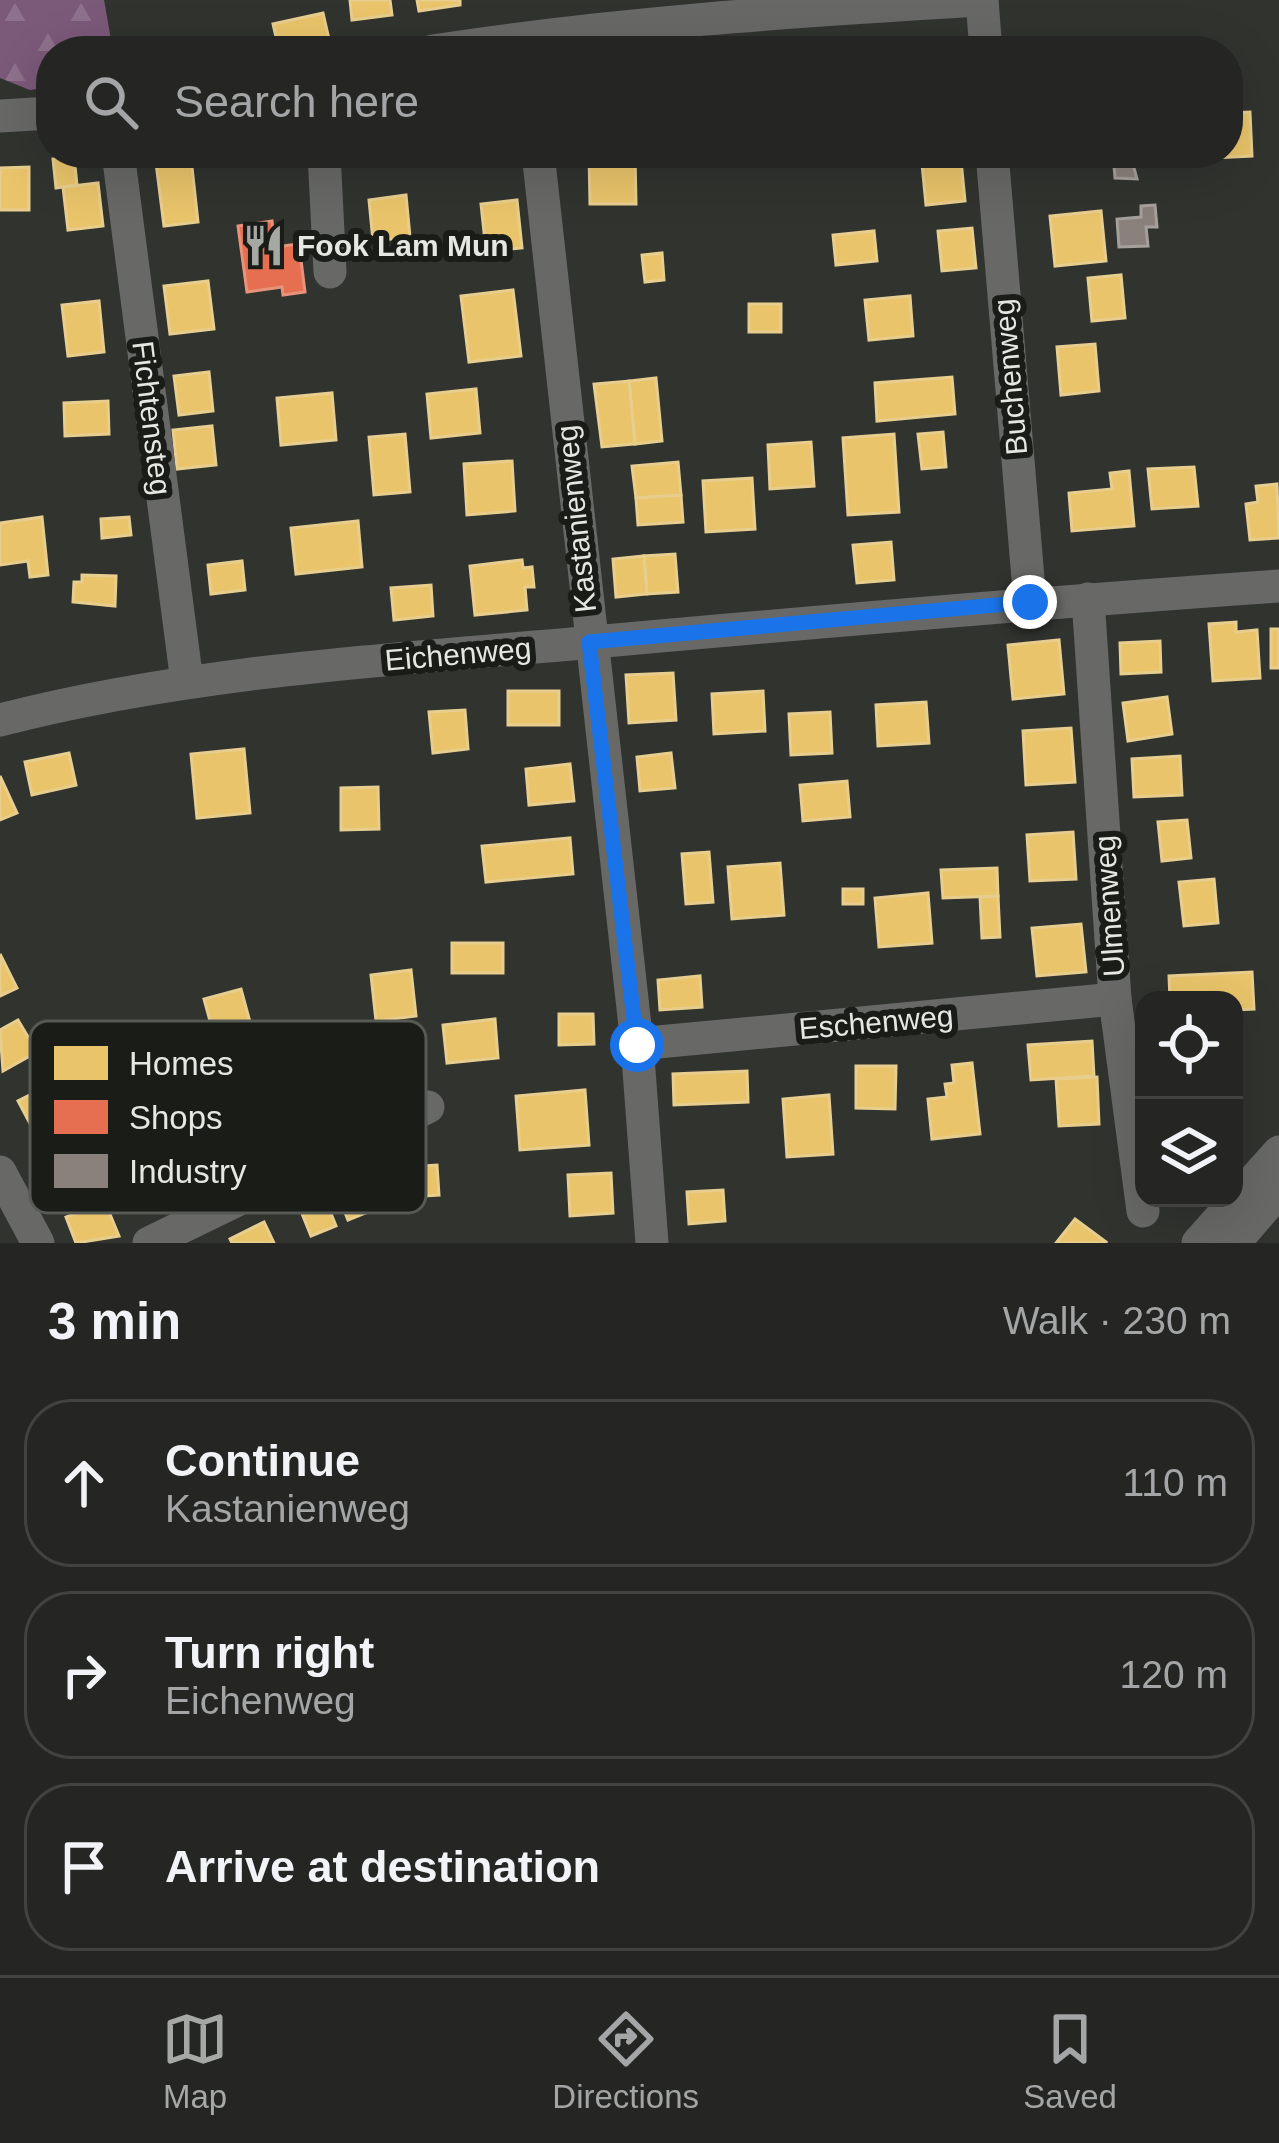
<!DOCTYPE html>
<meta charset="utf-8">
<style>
:root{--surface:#252623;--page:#2d2e2b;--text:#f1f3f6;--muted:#a3a5a6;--line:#424341;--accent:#a5a8a3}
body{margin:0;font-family:Arial,sans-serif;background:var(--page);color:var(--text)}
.controls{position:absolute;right:36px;bottom:36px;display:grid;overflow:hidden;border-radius:24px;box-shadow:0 12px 48px #0002}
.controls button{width:108px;height:108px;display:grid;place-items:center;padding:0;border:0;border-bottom:3px solid var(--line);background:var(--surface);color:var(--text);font:60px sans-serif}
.stop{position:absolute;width:36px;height:36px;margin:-27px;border:9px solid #1a73e8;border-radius:50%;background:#fff}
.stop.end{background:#1a73e8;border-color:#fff;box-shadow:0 3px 12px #0008}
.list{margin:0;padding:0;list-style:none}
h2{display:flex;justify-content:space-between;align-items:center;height:156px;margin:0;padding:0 48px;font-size:51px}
h2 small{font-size:39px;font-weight:400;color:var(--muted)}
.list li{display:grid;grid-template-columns:78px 1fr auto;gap:36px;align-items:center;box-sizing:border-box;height:168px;margin:0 24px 24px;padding:0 24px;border:3px solid var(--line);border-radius:48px}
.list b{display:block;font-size:45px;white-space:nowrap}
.list p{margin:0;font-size:39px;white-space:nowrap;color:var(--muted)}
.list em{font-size:39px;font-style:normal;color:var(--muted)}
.icon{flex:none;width:66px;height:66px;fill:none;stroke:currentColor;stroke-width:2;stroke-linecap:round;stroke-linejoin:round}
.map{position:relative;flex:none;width:1279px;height:1243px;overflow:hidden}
.search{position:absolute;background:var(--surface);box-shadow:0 12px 48px #0002;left:36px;right:36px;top:36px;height:132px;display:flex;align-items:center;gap:30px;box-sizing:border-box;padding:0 42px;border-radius:48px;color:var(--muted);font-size:45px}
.sheet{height:732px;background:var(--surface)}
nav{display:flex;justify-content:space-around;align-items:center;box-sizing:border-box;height:168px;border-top:3px solid var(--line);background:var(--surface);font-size:33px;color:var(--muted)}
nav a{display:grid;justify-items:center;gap:6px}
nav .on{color:var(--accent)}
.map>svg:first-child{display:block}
.forest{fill:url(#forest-firs)}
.homes{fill:#e9c46a;stroke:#e8ce8e;stroke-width:3}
.shops{fill:#e76f51;stroke:#e6937c;stroke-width:3}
.industry{fill:#8a817c;stroke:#a5a09b;stroke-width:3}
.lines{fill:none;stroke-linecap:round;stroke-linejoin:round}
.minor{stroke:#686967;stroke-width:33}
.route{stroke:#1a73e8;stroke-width:15}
.labels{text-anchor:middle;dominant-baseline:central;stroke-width:12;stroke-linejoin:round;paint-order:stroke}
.poi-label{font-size:30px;font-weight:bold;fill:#e4e7e2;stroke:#1a1c18;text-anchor:start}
.street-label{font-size:30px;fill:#e4e7e2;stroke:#1a1c18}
.key{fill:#1a1c18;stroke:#575955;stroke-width:3}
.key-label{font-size:33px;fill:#e4e7e2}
</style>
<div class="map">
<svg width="1279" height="1243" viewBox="0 0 1279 1243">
<defs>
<pattern id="forest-firs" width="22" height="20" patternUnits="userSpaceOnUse" patternTransform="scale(3)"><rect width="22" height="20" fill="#7b5979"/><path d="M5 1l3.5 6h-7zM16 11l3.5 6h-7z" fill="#8e718c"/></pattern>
</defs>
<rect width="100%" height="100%" fill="#31332f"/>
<!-- forest -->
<polygon class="forest" points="0,0 104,0 113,51 51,51 51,87 30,90 0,78"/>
<!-- homes -->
<g class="homes">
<polygon points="350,0 390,0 392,15 352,20"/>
<polygon points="417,0 460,0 460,5 419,11"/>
<polygon points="323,13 329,39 279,50 273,24"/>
<polygon points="1250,112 1252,156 1213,158 1213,153 1228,153 1228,113"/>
<polygon points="589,153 635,153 636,204 590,204"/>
<polygon points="74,156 77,185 56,188 53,159"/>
<polygon points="191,158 198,222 164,226 156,163"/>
<polygon points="961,160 965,201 926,205 922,164"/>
<polygon points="29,167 29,210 0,210 0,168"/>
<polygon points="98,183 103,226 68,230 63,187"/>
<polygon points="406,195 410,237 373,241 369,200"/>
<polygon points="517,200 522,248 486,251 481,204"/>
<polygon points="1101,211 1106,261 1055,266 1050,216"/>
<polygon points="972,228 976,268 942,271 938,231"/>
<polygon points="874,231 877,261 836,265 833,235"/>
<polygon points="662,253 664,280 645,282 642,255"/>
<polygon points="1121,275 1125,318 1092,321 1088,278"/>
<polygon points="208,281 214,329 170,334 164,286"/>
<polygon points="513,290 521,356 469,362 461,296"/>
<polygon points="910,296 913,336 869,340 865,300"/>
<polygon points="99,301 104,352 68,356 62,305"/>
<rect x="749" y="304" width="32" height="28"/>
<polygon points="1095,344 1099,391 1061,395 1057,347"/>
<polygon points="209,372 213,411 179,415 174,376"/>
<polygon points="952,377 955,414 877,421 875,383"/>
<polygon points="656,378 662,441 635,444 629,381"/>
<polygon points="629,381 635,444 602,447 594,384"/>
<polygon points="476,389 480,433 431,438 427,394"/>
<polygon points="332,393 336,440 281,445 277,398"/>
<polygon points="108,401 109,434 65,436 64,403"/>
<polygon points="212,426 216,465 177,469 173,430"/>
<polygon points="943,432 946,467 922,469 918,434"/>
<polygon points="405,434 410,492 374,495 369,437"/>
<polygon points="894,434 899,512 848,515 843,438"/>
<polygon points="811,442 814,486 770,489 768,445"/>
<polygon points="512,461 515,511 467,515 464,464"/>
<polygon points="678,462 681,495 636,498 632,466"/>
<polygon points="1194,467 1198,506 1152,509 1148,469"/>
<polygon points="1129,471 1134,526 1072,531 1069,493 1112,489 1110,473"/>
<polygon points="752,478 755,529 706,532 703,481"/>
<polygon points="1277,484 1279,538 1250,540 1246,504 1258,502 1256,486"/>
<polygon points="681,495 683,522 638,525 636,498"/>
<polygon points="42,517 48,575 30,577 28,561 0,565 0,523"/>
<polygon points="129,517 131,535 102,538 101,519"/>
<polygon points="358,521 362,567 296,574 291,528"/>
<polygon points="891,542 894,580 857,583 853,545"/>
<polygon points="675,554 678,592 647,594 644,556"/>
<polygon points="644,556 647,594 616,597 613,559"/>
<polygon points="522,560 523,568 532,567 534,587 525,587 527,610 475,615 470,566"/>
<polygon points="242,561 245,590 211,594 208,565"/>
<polygon points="82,575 116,576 115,606 73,602 74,582 82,582"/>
<polygon points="431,585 433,616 394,620 391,588"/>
<polygon points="1236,622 1236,632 1257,630 1260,678 1213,681 1209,624"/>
<rect x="1271" y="629" width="8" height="39"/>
<polygon points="1059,640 1064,694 1013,699 1008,645"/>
<polygon points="1160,641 1161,672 1121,674 1120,643"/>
<polygon points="673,673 676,720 629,723 626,675"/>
<rect x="508" y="691" width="51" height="34"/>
<polygon points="763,691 765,731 714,734 712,694"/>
<polygon points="1167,697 1172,734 1128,741 1123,703"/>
<polygon points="926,702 929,743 878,746 876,705"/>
<polygon points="465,710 468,749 433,753 429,712"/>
<polygon points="830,712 832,753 791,755 789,714"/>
<polygon points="1071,728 1075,782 1026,785 1023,731"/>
<polygon points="244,749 250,813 197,818 191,754"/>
<polygon points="69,753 76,785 32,795 25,762"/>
<polygon points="671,753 675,788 640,791 637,757"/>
<polygon points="1180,756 1182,795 1134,797 1132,759"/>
<polygon points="570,764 574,801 529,805 526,769"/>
<polygon points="0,776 17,813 0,820"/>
<polygon points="847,781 850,817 803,821 800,785"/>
<polygon points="378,787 379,829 341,830 341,788"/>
<polygon points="1187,820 1191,858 1162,861 1158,822"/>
<polygon points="1073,832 1076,879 1030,881 1027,835"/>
<polygon points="570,838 573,874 486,882 482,846"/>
<polygon points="709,852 713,902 686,904 682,854"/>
<polygon points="780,863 784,915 732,919 728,867"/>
<polygon points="997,868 998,896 943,898 941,870"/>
<polygon points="1214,879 1218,923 1184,926 1179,882"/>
<rect x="843" y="889" width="20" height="15"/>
<polygon points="928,893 932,943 879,947 875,898"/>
<polygon points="998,896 1000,937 982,938 980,897"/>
<polygon points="1081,924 1086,972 1037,976 1032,928"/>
<rect x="452" y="943" width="51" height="30"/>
<polygon points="0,954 17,988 0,996"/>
<polygon points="411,970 416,1016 376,1021 371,975"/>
<polygon points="1252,972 1254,1009 1234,1010 1234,1000 1170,1000 1169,976"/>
<polygon points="700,976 702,1007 660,1010 658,980"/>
<polygon points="241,989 250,1022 213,1032 204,999"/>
<polygon points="559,1014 593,1014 594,1044 559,1045"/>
<polygon points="495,1019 498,1058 447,1063 443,1025"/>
<polygon points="18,1020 37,1052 3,1071 0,1030"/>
<polygon points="1092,1041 1094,1076 1031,1080 1028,1045"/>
<polygon points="972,1063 980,1134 932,1139 928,1099 947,1097 945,1084 954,1083 952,1065"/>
<polygon points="856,1066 896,1066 895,1109 856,1108"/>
<polygon points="77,1071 93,1103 35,1133 18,1101"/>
<polygon points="747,1071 748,1102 674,1105 673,1074"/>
<polygon points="1097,1077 1099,1124 1059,1126 1056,1079"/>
<polygon points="585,1090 589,1145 520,1150 516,1096"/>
<polygon points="829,1095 833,1154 787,1157 783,1099"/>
<polygon points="437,1165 439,1195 393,1198 391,1168"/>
<polygon points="611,1173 613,1213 570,1216 568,1175"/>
<polygon points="358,1175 373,1210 348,1220 334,1185"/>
<polygon points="723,1190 725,1221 689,1224 687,1192"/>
<polygon points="324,1196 336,1226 311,1236 299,1206"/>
<polygon points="105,1202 119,1236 76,1243 66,1217"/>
<polygon points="1075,1219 1106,1242 1105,1243 1056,1243"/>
<polygon points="264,1222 274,1243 232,1243 230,1239"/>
</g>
<!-- shops -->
<polygon class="shops" points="272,221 275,247 299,244 305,292 283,295 282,287 247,292 238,226"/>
<!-- industry -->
<g class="industry">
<polygon points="1113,153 1130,153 1137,179 1115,178"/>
<polygon points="1155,205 1157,227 1146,227 1148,246 1119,247 1117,219 1141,217 1141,206"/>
</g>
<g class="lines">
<!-- minor -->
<g class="minor">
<polyline points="982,0 986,51"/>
<path d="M433 51C614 23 796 11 978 0"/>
<polyline points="0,116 51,113"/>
<polyline points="118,153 187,682"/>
<polyline points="324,153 330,272"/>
<polyline points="538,153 637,1044 652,1243"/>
<polyline points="992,153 1030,602"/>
<polyline points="1088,599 1115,999 1143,1211"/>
<path d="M0 720C190 671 388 660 583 643 815 622 1047 602 1279 586"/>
<polyline points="637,1044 1115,999"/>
<polyline points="0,1172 38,1243"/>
<polyline points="149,1243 428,1107"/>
<polyline points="1198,1243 1279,1152"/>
<polyline points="1234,1243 1279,1191"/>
</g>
</g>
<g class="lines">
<!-- route -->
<polyline class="route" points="637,1045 589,642 1030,602"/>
</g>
<!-- icons -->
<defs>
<symbol id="restaurant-bare" viewBox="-9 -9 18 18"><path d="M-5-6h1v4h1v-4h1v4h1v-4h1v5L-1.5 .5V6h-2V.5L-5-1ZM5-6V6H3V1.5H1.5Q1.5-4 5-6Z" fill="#a5a8a3" stroke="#1a1c18" stroke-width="2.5" paint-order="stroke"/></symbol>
</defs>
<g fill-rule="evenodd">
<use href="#restaurant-bare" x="234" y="216" width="59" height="59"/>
</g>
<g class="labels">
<!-- poi labels -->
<g class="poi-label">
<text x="297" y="245">Fook Lam Mun</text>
</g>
<!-- street labels -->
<g class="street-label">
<text transform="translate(1010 377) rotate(-95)">Buchenweg</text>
<text transform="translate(152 418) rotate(83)">Fichtensteg</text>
<text transform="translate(576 519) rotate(-96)">Kastanienweg</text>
<text transform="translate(458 654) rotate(-5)">Eichenweg</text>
<text transform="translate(1109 906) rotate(-94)">Ulmenweg</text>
<text transform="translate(876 1022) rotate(-5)">Eschenweg</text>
</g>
</g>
<!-- legend -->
<rect x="30" y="1021" width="396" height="192" rx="18" class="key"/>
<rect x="54" y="1046" width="54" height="34" fill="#e9c46a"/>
<rect x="54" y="1100" width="54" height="34" fill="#e76f51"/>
<rect x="54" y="1154" width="54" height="34" fill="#8a817c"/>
<g class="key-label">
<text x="129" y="1075">Homes</text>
<text x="129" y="1129">Shops</text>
<text x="129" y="1183">Industry</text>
</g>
</svg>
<div class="controls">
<button><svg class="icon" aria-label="locate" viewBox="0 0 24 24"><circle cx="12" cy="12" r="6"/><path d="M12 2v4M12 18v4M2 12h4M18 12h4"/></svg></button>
<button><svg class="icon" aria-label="layers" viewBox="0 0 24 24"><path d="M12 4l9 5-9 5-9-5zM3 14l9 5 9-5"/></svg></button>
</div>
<div class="stop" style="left:637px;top:1045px"></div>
<div class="stop end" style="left:1030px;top:602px"></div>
<div class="search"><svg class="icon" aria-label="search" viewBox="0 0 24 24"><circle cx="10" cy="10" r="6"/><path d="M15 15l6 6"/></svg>Search here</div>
</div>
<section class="sheet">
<h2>3 min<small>Walk · 230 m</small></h2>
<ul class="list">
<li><svg class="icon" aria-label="ahead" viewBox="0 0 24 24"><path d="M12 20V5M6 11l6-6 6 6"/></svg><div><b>Continue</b><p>Kastanienweg</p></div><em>110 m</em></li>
<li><svg class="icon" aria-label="right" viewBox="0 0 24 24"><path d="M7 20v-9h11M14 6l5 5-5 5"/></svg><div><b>Turn right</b><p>Eichenweg</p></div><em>120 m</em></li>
<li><svg class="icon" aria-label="arrive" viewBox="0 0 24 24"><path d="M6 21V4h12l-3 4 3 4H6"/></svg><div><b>Arrive at destination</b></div></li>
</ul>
</section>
<nav>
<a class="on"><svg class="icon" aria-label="map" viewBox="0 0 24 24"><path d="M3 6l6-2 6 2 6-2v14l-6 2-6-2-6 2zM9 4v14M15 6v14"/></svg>Map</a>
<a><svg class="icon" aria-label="directions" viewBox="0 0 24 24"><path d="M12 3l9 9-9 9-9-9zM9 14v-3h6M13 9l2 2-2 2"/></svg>Directions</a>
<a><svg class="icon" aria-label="saved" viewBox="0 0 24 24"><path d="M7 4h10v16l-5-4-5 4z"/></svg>Saved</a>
</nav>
